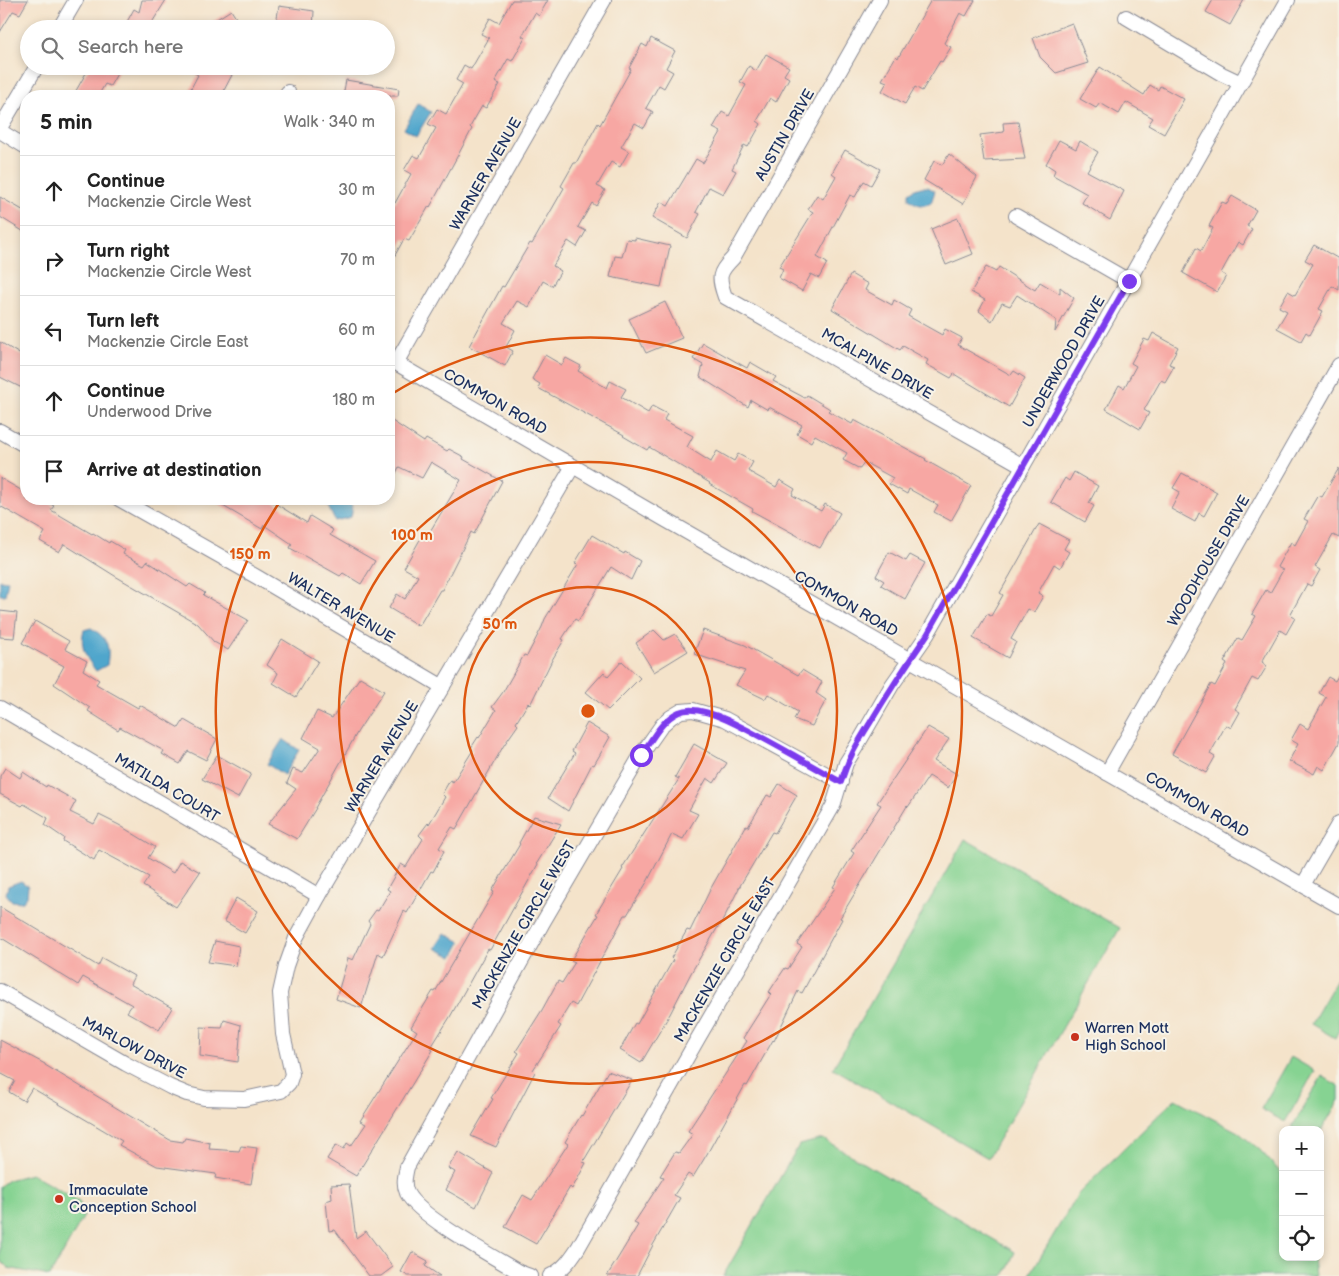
<!DOCTYPE html>
<meta charset="utf-8">
<style>
:root{--surface:#fff;--page:#f2f2f2;--text:#222;--muted:#767676;--line:#e0e0e0}
body{margin:0;font-family:"Balsamiq Sans",sans-serif;background:var(--page);color:var(--text)}
.controls{position:absolute;right:15px;bottom:15px;display:grid;overflow:hidden;border-radius:10px;box-shadow:0 2px 8px #0003}
.controls button{width:45px;height:45px;display:grid;place-items:center;padding:0;border:0;border-bottom:1px solid var(--line);background:var(--surface);color:var(--text);font:25px sans-serif}
.stop{position:absolute;width:15px;height:15px;margin:-11px;border:4px solid #7c3aed;border-radius:50%;background:#fff}
.stop.end{background:#7c3aed;border-color:#fff;box-shadow:0 1px 5px #0008}
.list{margin:0;padding:0;list-style:none}
h2{display:flex;justify-content:space-between;align-items:center;height:65px;margin:0;padding:0 20px;font-size:21px}
h2 small{font-size:16px;font-weight:400;color:var(--muted)}
.list li{display:grid;grid-template-columns:32px 1fr auto;gap:15px;align-items:center;box-sizing:border-box;height:70px;padding:0 20px;border-top:1px solid var(--line)}
.list b{display:block;font-size:19px;white-space:nowrap}
.list p{margin:0;font-size:16px;white-space:nowrap;color:var(--muted)}
.list em{font-size:16px;font-style:normal;color:var(--muted)}
.icon{flex:none;width:28px;height:28px;fill:none;stroke:currentColor;stroke-width:2;stroke-linecap:round;stroke-linejoin:round}
.map{position:relative;flex:none;width:1339px;height:1276px;overflow:hidden}
.search{position:absolute;background:var(--surface);box-shadow:0 2px 8px #0003;left:20px;top:20px;width:375px;height:55px;display:flex;align-items:center;gap:12px;box-sizing:border-box;padding:0 18px;border-radius:28px;color:var(--muted);font-size:19px}
.panel{position:absolute;background:var(--surface);box-shadow:0 2px 8px #0003;left:20px;top:90px;width:375px;height:415px;border-radius:20px}
.map>svg:first-child{display:block}
.green{fill:#86d392;stroke:#508178}
.water{fill:#50a6cc;stroke:#366a95}
.building{fill:#f7a7a3}
.lines{fill:none;stroke-linecap:round;stroke-linejoin:round}
.street-casing{stroke:#888994;stroke-width:16}
.street{stroke:#fff;stroke-width:14}
.route{stroke:#7c3aed;stroke-width:6}
.ring{fill:none;stroke:#de5710;stroke-width:2.5}
.poi-dot{fill:#c8321e;stroke:#f7f3e8;stroke-width:2}
.labels{text-anchor:middle;dominant-baseline:central;stroke-width:4;stroke-linejoin:round;paint-order:stroke}
.street-label{font-size:15px;fill:#1b2f5e;stroke:#f7f3e8}
.poi-label{font-size:15px;fill:#1b2f5e;stroke:#f7f3e8;text-anchor:start}
.centre{fill:#de5710;stroke:#f7f3e8;stroke-width:2.5}
.ring-label{font-size:15px;text-anchor:middle;font-weight:bold;fill:#de5710;stroke:#f7f3e8;stroke-width:4;stroke-linejoin:round;paint-order:stroke}
</style>
<div class="map">
<svg width="1339" height="1276" viewBox="0 0 1339 1276">
<rect width="100%" height="100%" fill="#f7f3e8"/>
<filter id="ink" filterUnits="userSpaceOnUse"><feTurbulence type="fractalNoise" baseFrequency=".02" numOctaves="2"/><feDisplacementMap in="SourceGraphic" scale="10" xChannelSelector="R" yChannelSelector="G"/><feConvolveMatrix kernelMatrix="1 2 1 2 8 2 1 2 1" color-interpolation-filters="sRGB"/></filter>
<filter id="wash" filterUnits="userSpaceOnUse"><feTurbulence type="fractalNoise" baseFrequency=".0096" numOctaves="4" result="noise"/><feDisplacementMap in="SourceGraphic" scale="20" xChannelSelector="R" yChannelSelector="G"/><feGaussianBlur stdDeviation="1.12" result="paint"/><feColorMatrix in="noise" values="0 0 0 0 0 0 0 0 0 0 0 0 0 0 0 0 0 1.4 0 .05"/><feComposite in="paint" operator="in"/></filter>
<g filter="url(#wash)">
<rect width="100%" height="100%" fill="#f4e3ca"/>
<!-- green -->
<g class="green">
<polygon points="965,839 1120,928 988,1158 833,1068"/>
<polygon points="1339,976 1339,1030 1335,1038 1311,1024"/>
<polygon points="1291,1057 1315,1071 1285,1122 1261,1109"/>
<polygon points="1322,1076 1339,1086 1339,1100 1320,1133 1320,1130 1297,1130 1292,1127"/>
<polygon points="1175,1099 1238,1132 1260,1150 1282,1174 1283,1257 1313,1257 1315,1276 1029,1276 1078,1194"/>
<polygon points="823,1139 1015,1252 1004,1276 723,1276 799,1145"/>
<polygon points="31,1174 79,1201 84,1216 50,1276 8,1268 0,1260 0,1186 8,1180"/>
</g>
<!-- water -->
<g class="water">
<polygon points="418,104 431,112 416,136 404,129"/>
<path d="M921 187H928L935 191 931 203C923 207 916 205 909 199V193L915 189Z"/>
<polygon points="328,499 346,499 353,506 351,517 335,521 325,500"/>
<polygon points="0,580 8,581 5,595 0,595"/>
<path d="M91 628C108 638 110 646 107 665L96 671C86 658 79 646 84 630Z"/>
<polygon points="283,739 299,750 284,775 267,764"/>
<polygon points="21,881 28,886 27,896 22,902 12,901 6,894 8,886"/>
<polygon points="445,933 461,942 453,957 435,948"/>
</g>
<g id="blocks">
<!-- building -->
<g class="building">
<polygon points="0,0 28,0 20,14 13,11 0,32"/>
<polygon points="142,0 166,0 148,29 123,29 134,9 139,12"/>
<polygon points="512,0 548,0 539,16 535,13 522,36 525,38 512,61 508,59 495,82 500,84 486,108 482,106 470,127 472,129 430,207 429,206 409,241 404,239 389,266 389,199 395,203 411,174 404,170 413,155 419,158 436,128 428,124 437,109 446,114 463,84 456,80 464,65 471,69 489,38 481,34 490,18 499,23"/>
<polygon points="931,0 975,0 966,16 960,13 944,43 951,47 942,62 940,61 922,91 915,87 905,104 882,91 887,82 882,80 896,56 898,58"/>
<polygon points="1213,0 1244,0 1230,25 1206,12"/>
<polygon points="279,6 314,11 313,29 275,29"/>
<polygon points="231,10 243,29 201,29"/>
<polygon points="1072,23 1088,63 1056,73 1040,57 1033,38"/>
<polygon points="651,38 675,51 666,68 673,72 664,88 659,85 646,108 653,112 644,128 635,123 621,147 629,151 620,167 611,162 597,186 605,190 596,206 592,203 578,227 586,231 577,247 568,241 553,266 561,271 552,286 543,281 529,307 517,301 503,323 515,330 506,347 513,351 505,366 469,346 502,286 504,287 530,243 532,244 564,188 561,186 574,163 576,163 598,123 600,125 631,69 629,68 642,44 647,47"/>
<polygon points="766,54 789,67 784,75 789,78 776,102 770,98 757,121 761,124 748,147 744,145 732,169 736,171 723,194 709,187 696,212 700,214 687,238 652,218 661,202 668,206 696,159 703,163 721,132 713,128 722,112 729,116 746,85 740,82 749,66 756,71"/>
<polygon points="90,66 108,66 118,72 110,86 105,84 98,96 73,96"/>
<polygon points="184,66 218,66 232,75 221,96 187,96 198,75"/>
<polygon points="1100,67 1144,95 1150,85 1158,90 1160,86 1184,99 1164,134 1148,125 1153,118 1126,102 1119,114 1100,103 1096,108 1080,99"/>
<polygon points="346,80 399,89 398,96 343,96"/>
<polygon points="1018,122 1025,159 984,161 980,135 1004,132 1003,123"/>
<polygon points="1059,140 1076,149 1080,141 1098,152 1087,171 1124,191 1110,220 1082,203 1087,194 1053,175 1055,170 1046,164"/>
<polygon points="845,150 880,169 871,185 864,181 855,197 850,195 817,257 827,263 819,278 811,274 802,291 779,278 783,269 779,267 813,212 808,209 817,195 823,199 836,176 832,173"/>
<polygon points="949,154 977,177 963,204 924,180 934,161 942,165"/>
<polygon points="1232,196 1256,210 1247,226 1252,229 1243,245 1238,242 1221,273 1226,276 1217,292 1183,273 1196,248 1201,251 1213,228 1209,226 1222,202 1227,204"/>
<polygon points="0,197 26,212 26,233 0,217"/>
<polygon points="958,218 973,254 946,265 931,229"/>
<polygon points="635,238 670,246 661,287 610,277 615,256 622,257 627,239 635,240"/>
<polygon points="1314,245 1339,259 1339,290 1332,286 1319,309 1323,311 1310,335 1306,332 1301,341 1277,328 1287,311 1279,307 1288,291 1295,295 1313,264 1305,260"/>
<polygon points="986,267 996,272 999,267 1035,290 1040,282 1060,294 1060,287 1074,298 1055,332 1056,320 1017,295 1010,306 1002,303 992,321 979,311 985,300 971,292"/>
<polygon points="851,274 868,284 865,290 892,305 894,300 911,310 908,316 942,335 945,329 962,338 958,345 1011,375 1014,371 1025,378 1009,407 954,374 951,378 926,364 928,360 903,346 900,350 832,309"/>
<polygon points="665,302 682,338 646,353 629,319"/>
<polygon points="1153,333 1178,347 1169,364 1174,366 1165,382 1161,380 1144,410 1149,413 1140,429 1106,409 1119,385 1124,388 1136,366 1131,363 1144,339 1149,341"/>
<polygon points="0,342 26,358 26,390 0,377"/>
<polygon points="703,343 747,368 750,362 776,377 773,381 805,398 807,395 830,409 828,411 852,424 854,420 926,459 925,460 971,486 951,521 934,512 938,505 909,489 907,494 889,484 893,478 864,462 860,469 843,460 847,453 815,435 811,442 797,434 802,425 769,407 768,410 751,400 748,407 700,377 703,365 693,359"/>
<polygon points="545,355 562,365 566,358 581,366 578,371 607,388 610,381 626,389 621,397 648,413 652,406 667,414 664,420 693,436 687,447 711,462 717,451 734,461 738,454 753,462 748,471 776,487 780,480 795,489 792,495 821,511 825,504 840,513 820,548 752,511 753,509 709,484 710,483 649,447 647,450 623,436 624,435 538,388 540,384 532,379"/>
<polygon points="389,419 424,442 426,439 447,451 449,449 464,457 463,459 502,481 474,534 471,532 442,590 440,590 419,626 389,608 397,594 405,599 418,576 404,568 422,536 426,538 461,480 431,462 422,478 399,467 389,487"/>
<polygon points="1339,468 1339,538 1333,535 1315,567 1320,570 1311,586 1307,584 1290,615 1295,618 1286,634 1280,630 1262,662 1267,666 1258,681 1252,678 1235,709 1240,712 1231,728 1226,725 1210,754 1215,757 1206,773 1172,754 1211,684 1215,686 1227,664 1224,662 1238,638 1242,640 1256,616 1252,614 1266,590 1270,593 1283,570 1277,567 1291,542 1295,545 1308,521 1304,519 1318,495 1322,497"/>
<polygon points="1074,472 1098,486 1089,503 1094,506 1085,522 1051,502 1065,478 1069,481"/>
<polygon points="1182,473 1217,492 1204,516 1199,513 1195,522 1171,509 1180,492 1173,488"/>
<polygon points="0,478 26,493 26,499 42,499 54,506 51,510 92,534 93,533 109,543 110,541 125,550 123,554 144,565 147,561 187,587 190,584 205,593 203,595 248,620 228,650 214,642 198,624 115,576 64,544 59,552 40,541 45,532 0,506"/>
<polygon points="211,499 268,499 307,523 310,516 333,530 330,535 375,561 361,584 343,573 340,576 290,548 292,544 264,525 262,529"/>
<polygon points="1039,524 1069,540 1064,549 1069,552 1060,568 1054,564 1038,593 1043,596 1034,612 1028,609 1011,639 1016,642 1008,658 973,638 987,614 991,616 1003,595 1000,593"/>
<polygon points="592,535 624,554 625,552 640,561 631,580 611,567 578,621 575,619 562,639 564,640 552,660 530,705 528,703 516,723 518,725 504,745 456,829 452,827 439,848 444,851 433,872 431,871 407,913 404,911 383,956 378,953 361,1008 336,999 348,958 353,960 370,924 368,921 376,910 378,911 390,891 387,889 401,864 406,867 423,839 419,835 428,823 429,824 445,797 442,794 450,780 453,782 473,750 471,748 478,737 479,738 496,710 492,707 503,692 524,655 527,656 542,627 545,619 578,564 575,563"/>
<polygon points="889,552 906,561 910,555 925,563 905,599 881,585 884,581 876,576"/>
<polygon points="0,611 17,613 14,638 0,637"/>
<polygon points="35,621 69,641 65,649 87,661 83,670 99,680 96,684 138,708 140,705 179,728 184,720 217,739 206,760 188,751 180,764 162,754 164,751 120,727 118,730 88,711 90,708 54,684 64,666 22,643"/>
<polygon points="654,630 664,640 675,634 688,651 654,672 636,643"/>
<polygon points="703,630 745,645 798,675 802,670 822,682 816,693 826,700 812,726 794,719 798,712 768,694 765,699 736,685 745,671 694,654"/>
<polygon points="282,639 318,661 296,697 273,683 278,673 267,665"/>
<polygon points="622,661 640,678 608,710 586,692 604,672 608,677"/>
<polygon points="1339,674 1339,743 1324,770 1318,766 1314,774 1289,761 1298,744 1291,740 1300,724 1308,729 1326,697 1319,693 1328,677 1335,681"/>
<polygon points="360,677 384,691 358,731 315,808 316,808 297,839 268,824 296,789 287,783 293,769 303,773 320,748 303,738 317,711 332,718"/>
<polygon points="587,723 610,737 594,765 592,764 568,811 548,798 575,753 572,751"/>
<polygon points="928,727 949,739 934,761 957,774 948,788 929,776 908,807 907,806 840,918 842,919 802,993 798,991 774,1041 773,1040 747,1086 745,1085 707,1154 693,1177 688,1174 674,1195 680,1198 653,1245 637,1276 607,1276 638,1225 634,1223 664,1177 660,1176 675,1152 679,1153 693,1134 688,1131 747,1041 743,1038 771,994 769,992 785,968 788,969 802,947 797,944 835,888 833,887 854,853 851,851 881,805 877,803"/>
<polygon points="694,744 727,763 714,783 707,778 689,810 698,814 683,839 672,834 647,882 627,915 625,915 576,1006 571,1003 558,1024 561,1026 533,1070 535,1072 496,1147 471,1136 493,1099 491,1098 519,1053 516,1051 542,1010 558,981 562,983 575,962 571,960 598,915 596,914 623,869 622,868 679,779 675,777"/>
<polygon points="217,755 251,774 238,798 202,779"/>
<polygon points="5,768 20,778 23,772 46,787 47,785 76,801 70,812 94,824 99,815 119,825 155,847 148,858 173,873 180,861 200,872 176,907 143,886 149,877 99,850 94,860 63,841 64,838 45,825 48,818 24,804 22,806 0,794 0,776"/>
<polygon points="779,784 797,795 775,833 772,832 741,884 720,926 719,925 691,973 670,1014 641,1063 620,1050 635,1023 637,1024 673,960 671,958 687,930 690,931 711,888 746,826 748,827 767,795 771,797"/>
<polygon points="534,816 561,824 537,863 538,864 490,950 488,949 450,1017 430,1049 433,1050 356,1176 327,1159 336,1145 344,1149 347,1143 351,1146 366,1124 360,1121 417,1031 411,1027 433,991 435,992 494,892 492,891 520,844 519,843"/>
<polygon points="236,898 258,911 245,933 224,921"/>
<polygon points="0,907 98,966 102,958 134,976 130,984 172,1008 159,1030 127,1012 132,1005 83,977 78,985 0,937"/>
<polygon points="215,941 239,946 236,966 208,962"/>
<polygon points="224,1020 241,1025 238,1062 200,1056 201,1027 222,1028"/>
<polygon points="0,1040 45,1064 45,1065 170,1140 183,1142 185,1138 210,1143 209,1149 239,1151 241,1146 257,1148 251,1184 215,1178 216,1174 157,1166 119,1145 122,1141 32,1088 24,1101 9,1092 15,1081 0,1073"/>
<polygon points="608,1071 632,1080 583,1162 586,1163 572,1189 570,1187 536,1244 505,1227 523,1195 532,1200 568,1144 565,1142 581,1115 582,1116"/>
<polygon points="458,1152 493,1173 476,1207 446,1190 455,1172 448,1168"/>
<polygon points="349,1184 356,1238 366,1231 393,1267 381,1276 369,1276 335,1230 329,1231 326,1201 332,1199 331,1185"/>
<polygon points="412,1252 428,1261 425,1266 440,1276 408,1276 401,1272"/>
</g>
</g>
</g>
<g filter="url(#ink)">
<use href="#blocks" fill-opacity="0" stroke="#888994" stroke-width="1"/>
<g class="lines">
<defs>
<g id="street">
<path d="M880 0 733 258C718 273 718 277 725 297L1023 466"/>
<polyline points="1126,17 1222,74 1241,83"/>
<polyline points="59,29 76,0"/>
<polyline points="285,96 288,92"/>
<polyline points="0,128 37,66"/>
<polyline points="0,131 26,147"/>
<polyline points="1016,216 1129,281"/>
<polyline points="389,359 664,519 1339,906"/>
<polyline points="396,363 604,0"/>
<polyline points="0,431 26,446"/>
<polyline points="119,499 257,577 443,687"/>
<polyline points="0,708 319,896"/>
<polyline points="1107,773 1339,365"/>
<polyline points="1303,885 1339,823"/>
<polyline points="0,991 126,1064 170,1087 187,1094 204,1098 244,1099 281,1091 289,1083 292,1074 283,1034 280,993 286,966 296,938 319,896 573,466"/>
<path d="M530 1276 519 1272C494 1257 419 1217 407 1193 403 1184 405 1176 407 1167L542 924 641 755 662 725 671 717 681 711 693 710 725 719 841 782"/>
<path d="M550 1276C563 1270 570 1260 578 1248L697 1040 833 806 846 763 856 747 892 685 927 635 1288 0"/>
</g>
</defs>
<!-- street casing -->
<use href="#street" class="street-casing"/>
<!-- street -->
<use href="#street" class="street"/>
</g>
</g>
<g class="lines" filter="url(#ink)">
<!-- route -->
<path class="route" d="M641 755C652 740 661 720 679 712 692 706 714 714 727 720 766 738 803 761 841 782 848 759 858 742 870 723 888 693 907 664 927 635L1129 281"/>
</g>
<!-- distance rings -->
<g class="ring">
<circle cx="588" cy="711" r="124"/>
<circle cx="588" cy="711" r="249"/>
<path d="M390 395A373 373 0 1 1 281 500"/>
</g>
<!-- markers -->
<g class="poi-dot">
<circle cx="1075" cy="1037" r="5"/>
<circle cx="59" cy="1199" r="5"/>
</g>
<g class="labels">
<!-- street labels -->
<g class="street-label">
<text transform="translate(785 135) rotate(-60)">AUSTIN DRIVE</text>
<text transform="translate(486 174) rotate(-60)">WARNER AVENUE</text>
<text transform="translate(1064 362) rotate(-60)">UNDERWOOD DRIVE</text>
<text transform="translate(877 364) rotate(30)">MCALPINE DRIVE</text>
<text transform="translate(495 402) rotate(30)">COMMON ROAD</text>
<text transform="translate(1209 561) rotate(-60)">WOODHOUSE DRIVE</text>
<text transform="translate(846 604) rotate(30)">COMMON ROAD</text>
<text transform="translate(341 608) rotate(31)">WALTER AVENUE</text>
<text transform="translate(382 757) rotate(-59)">WARNER AVENUE</text>
<text transform="translate(167 788) rotate(31)">MATILDA COURT</text>
<text transform="translate(1197 805) rotate(30)">COMMON ROAD</text>
<text transform="translate(524 925) rotate(-60)">MACKENZIE CIRCLE WEST</text>
<text transform="translate(725 960) rotate(-60)">MACKENZIE CIRCLE EAST</text>
<text transform="translate(134 1048) rotate(28)">MARLOW DRIVE</text>
</g>
<!-- poi labels -->
<g class="poi-label">
<text x="1085" y="1028">Warren Mott<tspan x="1085" dy="17">High School</tspan></text>
<text x="69" y="1190">Immaculate<tspan x="69" dy="17">Conception School</tspan></text>
</g>
</g>
<circle cx="588" cy="711" r="8" class="centre"/>
<g class="ring-label">
<text x="412" y="540">100 m</text>
<text x="250" y="559">150 m</text>
<text x="500" y="629">50 m</text>
</g>
</svg>
<div class="controls">
<button>+</button>
<button>−</button>
<button><svg class="icon" aria-label="locate" viewBox="0 0 24 24"><circle cx="12" cy="12" r="6"/><path d="M12 2v4M12 18v4M2 12h4M18 12h4"/></svg></button>
</div>
<div class="stop" style="left:641px;top:755px"></div>
<div class="stop end" style="left:1129px;top:281px"></div>
<div class="search"><svg class="icon" aria-label="search" viewBox="0 0 24 24"><circle cx="10" cy="10" r="6"/><path d="M15 15l6 6"/></svg>Search here</div>
<section class="panel">
<h2>5 min<small>Walk · 340 m</small></h2>
<ul class="list">
<li><svg class="icon" aria-label="ahead" viewBox="0 0 24 24"><path d="M12 20V5M6 11l6-6 6 6"/></svg><div><b>Continue</b><p>Mackenzie Circle West</p></div><em>30 m</em></li>
<li><svg class="icon" aria-label="right" viewBox="0 0 24 24"><path d="M7 20v-9h11M14 6l5 5-5 5"/></svg><div><b>Turn right</b><p>Mackenzie Circle West</p></div><em>70 m</em></li>
<li><svg class="icon" aria-label="left" viewBox="0 0 24 24"><path d="M17 20v-9H6M10 6l-5 5 5 5"/></svg><div><b>Turn left</b><p>Mackenzie Circle East</p></div><em>60 m</em></li>
<li><svg class="icon" aria-label="ahead" viewBox="0 0 24 24"><path d="M12 20V5M6 11l6-6 6 6"/></svg><div><b>Continue</b><p>Underwood Drive</p></div><em>180 m</em></li>
<li><svg class="icon" aria-label="arrive" viewBox="0 0 24 24"><path d="M6 21V4h12l-3 4 3 4H6"/></svg><div><b>Arrive at destination</b></div></li>
</ul>
</section>
</div>
